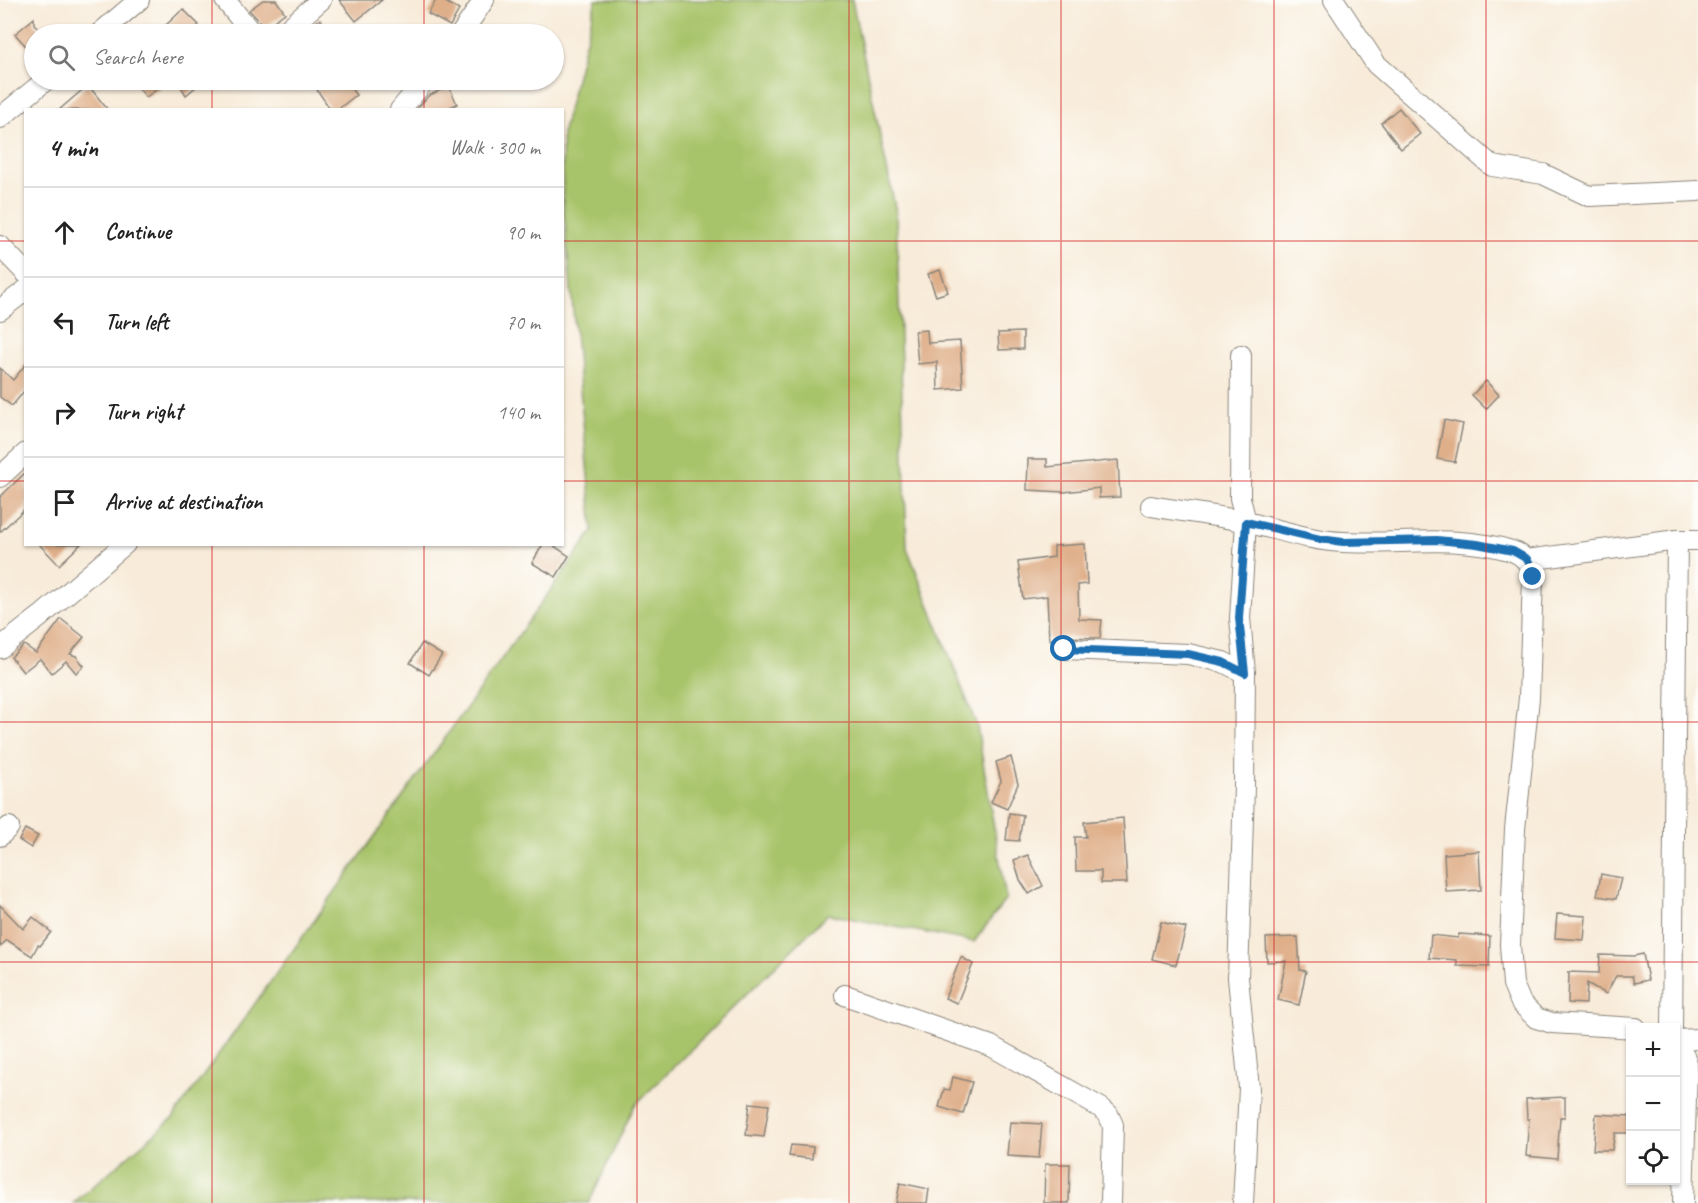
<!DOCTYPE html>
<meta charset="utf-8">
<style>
:root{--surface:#fff;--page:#f2f2f2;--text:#222;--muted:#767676;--line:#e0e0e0}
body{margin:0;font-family:Caveat,sans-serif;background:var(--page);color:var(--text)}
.controls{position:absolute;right:18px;bottom:18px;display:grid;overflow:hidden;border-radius:0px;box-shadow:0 2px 4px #0004}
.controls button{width:54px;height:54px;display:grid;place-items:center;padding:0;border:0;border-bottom:2px solid var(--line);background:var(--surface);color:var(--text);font:30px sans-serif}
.stop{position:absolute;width:18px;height:18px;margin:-14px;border:4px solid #1f6fb2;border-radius:50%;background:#fff}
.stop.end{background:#1f6fb2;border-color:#fff;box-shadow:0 2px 6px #0008}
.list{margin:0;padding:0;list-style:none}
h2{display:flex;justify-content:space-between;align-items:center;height:78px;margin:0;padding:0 24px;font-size:26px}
h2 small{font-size:20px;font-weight:400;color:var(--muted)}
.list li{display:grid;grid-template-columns:39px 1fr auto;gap:18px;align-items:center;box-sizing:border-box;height:90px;padding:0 24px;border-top:2px solid var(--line)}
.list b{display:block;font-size:22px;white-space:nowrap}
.list em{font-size:20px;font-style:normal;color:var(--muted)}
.icon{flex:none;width:33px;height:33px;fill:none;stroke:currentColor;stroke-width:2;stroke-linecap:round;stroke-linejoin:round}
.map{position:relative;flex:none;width:1698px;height:1203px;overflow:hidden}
.search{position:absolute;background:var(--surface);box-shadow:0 2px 4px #0004;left:24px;top:24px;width:540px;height:66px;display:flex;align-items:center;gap:15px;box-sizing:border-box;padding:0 21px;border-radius:33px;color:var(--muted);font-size:22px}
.panel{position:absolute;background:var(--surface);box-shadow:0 2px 4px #0004;left:24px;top:108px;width:540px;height:438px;border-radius:0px}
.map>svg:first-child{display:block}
.green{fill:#a8c46b;stroke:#627044;stroke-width:1.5}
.building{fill:#dfaf89}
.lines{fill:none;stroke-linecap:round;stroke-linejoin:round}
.minor-casing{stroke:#8a847a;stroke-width:22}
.minor{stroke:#fff;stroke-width:20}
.route{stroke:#1f6fb2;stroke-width:8}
.grid{fill:none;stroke:#d62828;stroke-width:1.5;stroke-opacity:0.55}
</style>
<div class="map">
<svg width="1698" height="1203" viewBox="0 0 1698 1203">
<rect width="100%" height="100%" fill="#fdfcf7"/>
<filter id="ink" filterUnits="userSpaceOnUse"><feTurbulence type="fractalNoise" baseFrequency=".0167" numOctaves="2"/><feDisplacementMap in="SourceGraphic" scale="12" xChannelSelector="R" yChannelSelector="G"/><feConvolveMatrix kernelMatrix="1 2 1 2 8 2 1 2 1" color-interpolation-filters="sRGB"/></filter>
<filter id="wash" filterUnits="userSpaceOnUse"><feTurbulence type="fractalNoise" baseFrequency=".008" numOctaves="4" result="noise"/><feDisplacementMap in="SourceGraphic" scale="24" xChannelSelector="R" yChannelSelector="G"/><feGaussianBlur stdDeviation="1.35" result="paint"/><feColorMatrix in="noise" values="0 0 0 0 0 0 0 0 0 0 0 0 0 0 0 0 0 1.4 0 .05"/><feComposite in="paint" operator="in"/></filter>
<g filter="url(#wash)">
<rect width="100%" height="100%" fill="#f8ebd9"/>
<!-- green -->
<polygon class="green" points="596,0 852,0 896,212 907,548 977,726 1006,899 974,942 828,914 635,1105 589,1203 73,1203 173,1118 593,531 563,201 562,134"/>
<g id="blocks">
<!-- building -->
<g class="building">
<polygon points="263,0 276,0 285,13 265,27 249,10"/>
<polygon points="339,0 382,0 356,21"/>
<polygon points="436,0 442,0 459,10 450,26 428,14"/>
<polygon points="183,9 199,25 189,34 173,34 165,26"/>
<polygon points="34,18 34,24 43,34 34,34 34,55 15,34"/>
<polygon points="320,19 332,34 301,34"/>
<polygon points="143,80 171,80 146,97 136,85"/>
<polygon points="177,80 204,80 186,95"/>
<polygon points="331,80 345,80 356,95 337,110 331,110 317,90"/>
<polygon points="88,85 108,110 59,110"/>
<polygon points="449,86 457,104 443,110 416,110 428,96"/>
<polygon points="1399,108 1420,134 1401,149 1381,123"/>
<polygon points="940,270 948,292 936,296 928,274"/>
<polygon points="927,330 928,343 960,341 963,388 938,390 937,362 918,364 915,331"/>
<polygon points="1023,332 1023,349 999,350 998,333"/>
<polygon points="26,364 26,389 12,406 0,397 0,368 13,380"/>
<polygon points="1486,381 1499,395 1486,409 1472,395"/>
<polygon points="1444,420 1463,424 1455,462 1437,459"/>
<polygon points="1028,459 1047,459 1047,467 1118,460 1120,497 1099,498 1099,488 1064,492 1027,490"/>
<polygon points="26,472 26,508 0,532 0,497"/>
<polygon points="39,544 81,544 59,565"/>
<polygon points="543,544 551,544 569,556 556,577 532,563"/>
<polygon points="1085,544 1087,584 1078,585 1079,619 1102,620 1100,638 1064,637 1049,640 1047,596 1023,599 1018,562 1054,557 1054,546"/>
<polygon points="61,619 84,637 70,654 76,656 84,666 76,673 66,661 52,673 40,659 23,672 11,657 24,645 36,653"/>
<polygon points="422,643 442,655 429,675 410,663"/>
<polygon points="1011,757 1018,784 1007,809 991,802 1001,781 996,762"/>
<polygon points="1009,813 1023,815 1019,841 1006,840"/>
<polygon points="1123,818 1127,883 1101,883 1101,871 1076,871 1075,837 1086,837 1084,822"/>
<polygon points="25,829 38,836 31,848 19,840"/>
<polygon points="1479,851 1481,890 1446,892 1444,854"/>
<polygon points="1028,855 1043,886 1029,894 1020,880 1014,860"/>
<polygon points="1601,874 1621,878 1616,899 1597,896"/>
<polygon points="0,905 23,929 33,917 51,932 40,946 38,945 32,956 7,940 0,947"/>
<polygon points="1557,914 1586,916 1584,940 1555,938"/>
<polygon points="1161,922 1186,928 1176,965 1152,959"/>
<polygon points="1459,934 1490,936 1489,967 1457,966 1457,960 1429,958 1431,935 1458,938"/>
<polygon points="1298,937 1300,970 1306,971 1299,1005 1278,1000 1286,961 1267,962 1266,938"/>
<polygon points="1643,954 1648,980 1634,983 1632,976 1616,976 1606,994 1587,983 1586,1004 1568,1003 1569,973 1567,972 1599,973 1600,955 1634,956"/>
<polygon points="961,957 973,964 957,1003 945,998"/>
<polygon points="953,1077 972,1082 963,1114 939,1107 944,1089 950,1090"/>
<polygon points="1565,1097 1565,1117 1560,1117 1557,1159 1526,1156 1529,1119 1527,1119 1526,1099"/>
<polygon points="750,1103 769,1105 764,1137 746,1135"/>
<polygon points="1596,1114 1630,1116 1630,1133 1615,1133 1612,1150 1593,1150"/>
<polygon points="1010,1122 1042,1124 1039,1158 1007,1156"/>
<polygon points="791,1145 813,1147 812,1159 789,1156"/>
<polygon points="1045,1164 1070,1164 1069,1203 1044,1203"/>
<polygon points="900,1183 929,1189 927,1203 896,1203"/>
</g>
</g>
</g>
<g filter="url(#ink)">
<use href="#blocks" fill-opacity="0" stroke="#8a847a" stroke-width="1.5"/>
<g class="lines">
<defs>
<g id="minor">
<polyline points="225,0 251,32 255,34"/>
<polyline points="1334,0 1376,64 1492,166 1543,174 1589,196 1698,191"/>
<polyline points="99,34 139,0"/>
<polyline points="282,34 321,0"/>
<polyline points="461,34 484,0"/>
<polyline points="400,110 425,80"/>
<polyline points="0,118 46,80"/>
<polyline points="0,246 26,273"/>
<polyline points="0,310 26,290"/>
<polyline points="1241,355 1240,498 1246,522 1240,618 1245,673 1244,787 1238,978 1249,1088 1243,1203"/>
<polyline points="0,477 26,453"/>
<path d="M1151 506C1184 512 1217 515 1250 523 1280 530 1312 541 1344 542 1400 545 1456 534 1512 551 1524 555 1531 564 1533 577L1529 698 1515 829 1510 945 1513 984 1521 1003 1536 1018 1552 1023 1636 1028"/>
<polyline points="1527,560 1677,540 1698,540"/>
<polyline points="0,648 41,616 125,544"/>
<polyline points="1064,649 1188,654 1223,662 1245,673"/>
<polyline points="0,836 9,827"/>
<polyline points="845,995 991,1046 1101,1108 1108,1114 1113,1125 1111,1203"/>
<polyline points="1672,1028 1677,540"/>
<polyline points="1676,1040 1698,1039"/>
<polyline points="1676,1044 1684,1056 1687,1063 1683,1203"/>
</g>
</defs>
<!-- minor casing -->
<use href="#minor" class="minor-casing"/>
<!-- minor -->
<use href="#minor" class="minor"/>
</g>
</g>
<g class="lines" filter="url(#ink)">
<!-- route -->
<polyline class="route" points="1064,649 1188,654 1223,662 1245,673 1239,618 1246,522 1320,539 1343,542 1437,540 1477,544 1513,551 1527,559 1532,569 1533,577"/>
</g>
<!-- grid -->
<path class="grid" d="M212 0V34M424 0V34M637 0V1203M849 0V1203M1061 0V1203M1274 0V1203M1486 0V1203M212 80V110M424 80V110M0 241H26M562 241H1698M0 481H26M562 481H1698M212 544V1203M424 544V1203M0 722H1698M0 962H1698"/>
</svg>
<div class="controls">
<button>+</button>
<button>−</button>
<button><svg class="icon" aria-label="locate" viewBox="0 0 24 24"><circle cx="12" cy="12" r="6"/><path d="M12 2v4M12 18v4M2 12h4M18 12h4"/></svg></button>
</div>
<div class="stop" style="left:1064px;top:649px"></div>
<div class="stop end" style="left:1533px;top:577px"></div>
<div class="search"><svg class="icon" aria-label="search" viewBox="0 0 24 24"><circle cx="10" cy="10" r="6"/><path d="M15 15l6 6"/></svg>Search here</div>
<section class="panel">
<h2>4 min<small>Walk · 300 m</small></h2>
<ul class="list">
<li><svg class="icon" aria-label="ahead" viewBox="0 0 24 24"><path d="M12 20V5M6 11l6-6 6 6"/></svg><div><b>Continue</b></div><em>90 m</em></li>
<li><svg class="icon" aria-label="left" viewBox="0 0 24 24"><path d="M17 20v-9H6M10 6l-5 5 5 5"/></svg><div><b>Turn left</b></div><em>70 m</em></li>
<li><svg class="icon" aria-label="right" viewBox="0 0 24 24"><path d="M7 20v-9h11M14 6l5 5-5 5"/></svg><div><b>Turn right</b></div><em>140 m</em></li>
<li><svg class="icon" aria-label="arrive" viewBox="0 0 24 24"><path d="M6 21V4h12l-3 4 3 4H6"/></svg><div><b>Arrive at destination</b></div></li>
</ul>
</section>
</div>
